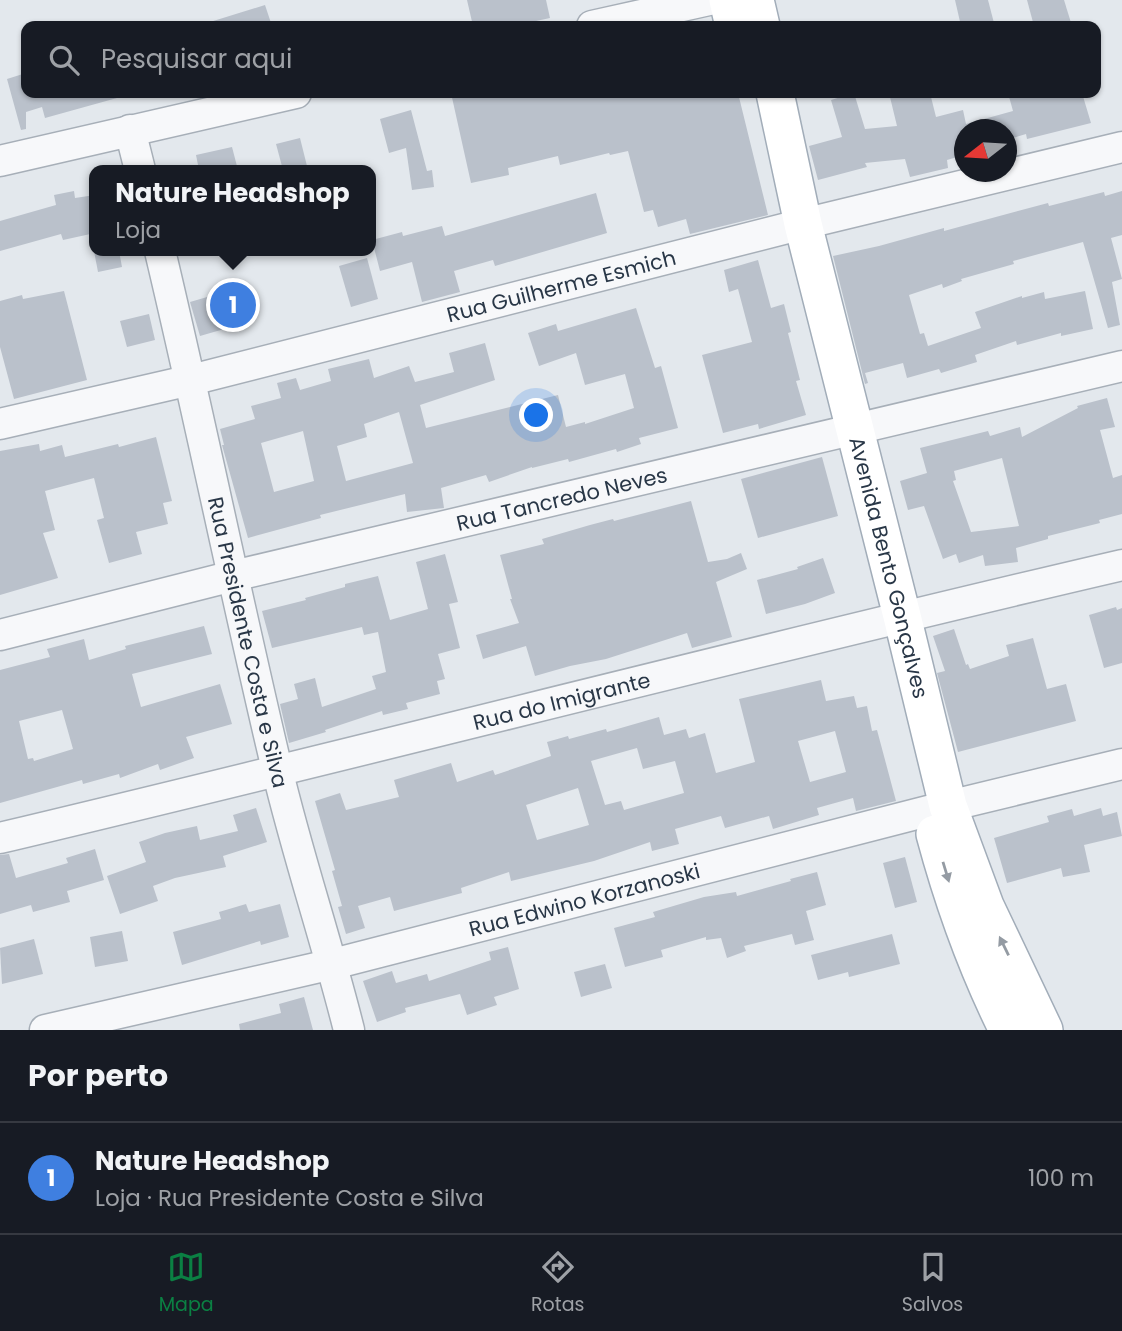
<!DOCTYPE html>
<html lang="pt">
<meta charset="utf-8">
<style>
:root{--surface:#171b24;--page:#20242c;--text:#f1f3f6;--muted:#9ea1a6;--line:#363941;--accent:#0b8043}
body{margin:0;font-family:Poppins,sans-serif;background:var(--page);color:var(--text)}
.compass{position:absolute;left:954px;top:119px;width:63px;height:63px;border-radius:50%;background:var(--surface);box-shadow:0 2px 5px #0004;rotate:253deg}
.you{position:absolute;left:537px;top:416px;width:24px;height:24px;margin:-18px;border:5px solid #fff;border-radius:50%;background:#1a73e8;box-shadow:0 0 0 10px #1a73e833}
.badge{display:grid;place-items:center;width:46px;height:46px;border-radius:50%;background:var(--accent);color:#fff;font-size:23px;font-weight:700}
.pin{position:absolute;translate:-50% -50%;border:4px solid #fff;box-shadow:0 2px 7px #0006}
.popup{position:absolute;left:89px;top:165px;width:287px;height:91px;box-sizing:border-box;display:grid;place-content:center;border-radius:14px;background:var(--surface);filter:drop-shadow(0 2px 5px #0005);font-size:23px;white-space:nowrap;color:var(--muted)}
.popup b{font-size:26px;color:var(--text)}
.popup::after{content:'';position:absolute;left:50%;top:100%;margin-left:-14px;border:14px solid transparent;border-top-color:var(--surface)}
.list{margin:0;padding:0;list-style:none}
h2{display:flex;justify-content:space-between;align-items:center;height:91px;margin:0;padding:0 28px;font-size:30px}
h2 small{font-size:23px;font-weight:400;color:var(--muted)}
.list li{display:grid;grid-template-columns:46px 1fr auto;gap:21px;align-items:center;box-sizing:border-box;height:112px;padding:0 28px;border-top:2px solid var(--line)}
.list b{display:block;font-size:26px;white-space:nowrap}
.list p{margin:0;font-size:23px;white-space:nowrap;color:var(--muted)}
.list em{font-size:23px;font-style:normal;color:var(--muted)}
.icon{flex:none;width:38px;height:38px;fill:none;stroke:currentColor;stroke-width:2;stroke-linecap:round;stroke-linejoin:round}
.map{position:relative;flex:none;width:1122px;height:1030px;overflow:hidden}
.search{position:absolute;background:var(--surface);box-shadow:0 2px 5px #0004;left:21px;right:21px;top:21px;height:77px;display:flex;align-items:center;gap:18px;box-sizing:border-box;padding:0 24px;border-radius:14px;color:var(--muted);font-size:26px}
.sheet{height:203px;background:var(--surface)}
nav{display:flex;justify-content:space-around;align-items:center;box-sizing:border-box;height:98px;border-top:2px solid var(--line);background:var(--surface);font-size:19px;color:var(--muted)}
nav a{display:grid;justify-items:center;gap:4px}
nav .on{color:var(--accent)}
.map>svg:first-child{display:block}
.building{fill:#bac1cb;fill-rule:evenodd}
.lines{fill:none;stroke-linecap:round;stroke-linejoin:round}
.minor-casing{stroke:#a7afb8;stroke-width:33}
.major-casing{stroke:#a2adb9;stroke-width:40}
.minor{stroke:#f7f8fa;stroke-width:30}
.major{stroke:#fff;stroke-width:37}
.oneway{fill:#949ba3}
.labels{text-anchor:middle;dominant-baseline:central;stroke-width:5;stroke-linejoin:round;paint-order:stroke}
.street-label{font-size:21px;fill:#293747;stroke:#f4f7f9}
</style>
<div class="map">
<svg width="1122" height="1030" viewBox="0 0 1122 1030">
<rect width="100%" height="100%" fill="#e3e8ed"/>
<!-- building -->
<g class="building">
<polygon points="467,0 546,0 550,18 513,26 473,26"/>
<polygon points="955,0 988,0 994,23 983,26 961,26"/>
<polygon points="1027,0 1064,0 1072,26 1034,26"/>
<polygon points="265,5 272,26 210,26 210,22"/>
<polygon points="26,73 26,93 116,93 117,98 45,118 42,107 26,112 26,129 21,130 7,79"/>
<polygon points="451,93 738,93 768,215 690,234 686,219 658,227 653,210 644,212 628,151 610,155 609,153 560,165 558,156 508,168 509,175 471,183"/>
<polygon points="854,93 865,129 897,126 889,93 930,93 936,117 963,110 966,124 1013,111 1008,93 1047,93 1049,98 1067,93 1082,93 1091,123 1027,139 1026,134 1006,140 1006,130 964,130 964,155 947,160 948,168 910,177 905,159 865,163 867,167 818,180 809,146 842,137 831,100"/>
<polygon points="411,110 427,171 432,170 434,187 412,190 406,148 389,153 380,119"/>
<polygon points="300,138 307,166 283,170 276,144"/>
<polygon points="232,147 238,170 199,170 196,155"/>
<polygon points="74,191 75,198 95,195 95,233 63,240 61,234 0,251 0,221 56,205 54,195"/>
<polygon points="1122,191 1122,235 1111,238 1122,279 1112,282 1120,325 1108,328 1083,242 1013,261 1014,264 961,279 962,281 943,288 942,284 909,295 920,334 924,333 928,346 981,328 975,312 1022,296 1022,298 1044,292 1045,299 1085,291 1093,329 1061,336 1061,333 1017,345 1016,341 975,355 977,362 941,373 939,369 907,378 903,363 865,373 868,383 865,384 833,256 879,246 944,228 944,231 1048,203 1049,206 1104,192 1105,196"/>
<polygon points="596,193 607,233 495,266 493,260 454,271 460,292 422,302 412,262 380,271 372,240 402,232 403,236 442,226 445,236"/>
<polygon points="94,251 119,251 122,267 98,272"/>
<polygon points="367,258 378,299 351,307 339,266"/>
<polygon points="758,260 771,308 784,304 791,332 788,333 800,380 796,381 806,415 759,429 758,424 723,433 702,355 752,342 738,289 729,292 724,270"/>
<polygon points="64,291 87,380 14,399 0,347 0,301 22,295 23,299"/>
<polygon points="221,293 231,327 200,336 190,302"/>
<path d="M636 308 655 368 661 366 678 428 639 438 641 444 617 452 616 449 569 462 568 459 532 468V467L489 482 486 475 441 488 444 508 407 512 405 494 320 515 321 518 248 538 222 445H224L220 429 255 419 251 406 281 398 277 383 296 378 300 390 331 381 328 369 369 359 374 378 409 366 415 382 454 372 449 353 485 343 495 380 420 405 426 428 558 395 566 427 585 422V424L634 408 625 374 585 385 576 353 539 366 528 333 556 324 558 331ZM399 412 413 463 346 481 337 446 367 437 364 424ZM303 431 314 481 274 492 261 443Z"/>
<polygon points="149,314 155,340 127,347 120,321"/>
<path d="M1107 398 1115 427 1100 430 1113 478 1122 475V514L1099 520 1100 523 1048 536V539L1016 548 1018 562 985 566 983 555 959 563 956 554 943 559 924 506 908 510 900 481 927 473 920 448 988 431 990 436 1020 427 1022 437 1078 408 1077 406ZM1002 458 1019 526 971 532 953 481 956 480 954 471Z"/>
<polygon points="156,437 172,501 163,503 168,524 136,532 142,554 109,563 97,520 104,518 94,478 45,491 55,530 43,533 58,578 0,595 0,451 39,444 40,451 62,445 65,457 118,444 119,447"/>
<polygon points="822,457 838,516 758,538 741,479"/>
<polygon points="691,501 708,562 727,559 741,553 747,569 716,582 732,637 692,648 687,633 606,659 570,666 535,676 526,646 483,659 476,635 519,623 510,599 512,599 500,555 544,544 542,539 590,525 613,519 614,521"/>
<polygon points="445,554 458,602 449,604 460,648 438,654 445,679 437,681 440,694 406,703 408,709 383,715 382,711 325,730 326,732 289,743 280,704 298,699 294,684 315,678 322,707 376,689 372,676 386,672 378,632 364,635 362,627 272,648 262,611 306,600 305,598 345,587 345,584 378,576 390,620 428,609 416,562"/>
<polygon points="823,558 835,593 805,604 766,614 757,580 798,569 797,567"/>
<polygon points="1116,607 1117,610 1122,608 1122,663 1104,668 1089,615"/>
<path d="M204 626 212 654 132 674 141 707 220 684 232 724 186 737 194 758 160 770 158 764 120 778 119 774 83 784 82 780 0 803V670L50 657 47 649 84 639 89 660 126 649 125 646ZM62 710 73 749 34 761 33 758 28 759 19 721Z"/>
<polygon points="954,629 966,665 968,664 970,669 1009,656 1006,645 1033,638 1047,689 1066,684 1076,721 958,752 937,673 945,671 933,636"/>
<path d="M821 680 826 701 854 696 857 708 867 706 872 731 877 730 896 801 856 811 853 798 817 808 819 815 773 829 769 816 725 828 721 816 675 829 679 844 652 851 650 842 594 861 511 881 509 872 461 888 462 893 394 911 390 897 358 906 365 928 346 934 338 907 342 906 332 871 335 870 315 801 340 793 346 810 399 797 394 780 451 763 457 782 493 770 495 775 551 756 547 742 568 736 569 739 606 729 607 732 659 717 664 735 686 729 689 738 705 733 716 773 755 762 739 699ZM835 731 846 772 810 782 798 741ZM637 748 643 769 675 761 684 793 624 810 621 801 605 805 591 761ZM578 788 589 825 537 840 526 805Z"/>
<polygon points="256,808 267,842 223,856 226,867 175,878 153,886 158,901 120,914 107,876 146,862 139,842 165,833 197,826 200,840 238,831 233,815"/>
<polygon points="1101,808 1103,816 1117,812 1122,836 1084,845 1090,872 1063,877 1061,868 1007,883 994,838 1049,822 1047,816 1072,809 1074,816"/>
<polygon points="95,849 104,880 67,891 70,902 33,912 31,905 0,914 0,855 9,854 16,878 68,863 66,858"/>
<polygon points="905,857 917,902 895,908 883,863"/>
<polygon points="817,872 826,905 806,911 814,940 795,945 792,934 744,946 746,951 727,958 721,938 706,940 706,937 661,950 663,957 625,967 614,928 655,917 653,912 704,897 736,892 737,896 791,881 790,879"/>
<polygon points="246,904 249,912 280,904 289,937 261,945 260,941 182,965 173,932 221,919 219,912"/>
<polygon points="122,931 128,961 95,967 90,937"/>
<polygon points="892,934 900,964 849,977 848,972 818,980 811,955"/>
<polygon points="34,939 43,974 2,984 0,948"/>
<polygon points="508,947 519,989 494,997 497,1005 467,1015 460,994 405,1008 406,1012 377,1022 363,981 392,971 396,983 427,974 429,981 491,960 489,952"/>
<polygon points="605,964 612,988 581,997 574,972"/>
<polygon points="304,997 313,1030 240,1030 239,1024 281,1013 279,1004"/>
</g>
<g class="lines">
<defs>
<g id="minor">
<polyline points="592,26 709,0"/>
<polyline points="130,130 140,170"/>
<polyline points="0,161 296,93"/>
<path id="s1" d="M160 251C201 423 236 597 277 769 298 857 327 942 349 1030"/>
<path id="s2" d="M0 424 191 380 803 224 1122 147"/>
<path id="s3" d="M0 635 233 576 1122 366"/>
<path id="s4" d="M0 838C375 749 747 652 1122 565"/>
<path id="s5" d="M45 1030 333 964 928 811 1122 764"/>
</g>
<g id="major">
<polyline points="728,0 734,26"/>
<polyline points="755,0 761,26"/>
<path id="s6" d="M775 93 803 224 902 616 948 806 985 906 1044 1030"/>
<path d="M935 834C953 901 977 968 1008 1030"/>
</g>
</defs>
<!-- minor casing -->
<use href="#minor" class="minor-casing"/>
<!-- major casing -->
<use href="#major" class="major-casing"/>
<!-- minor -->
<use href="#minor" class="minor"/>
<!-- major -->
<use href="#major" class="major"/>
</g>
<!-- one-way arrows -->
<defs><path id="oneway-solid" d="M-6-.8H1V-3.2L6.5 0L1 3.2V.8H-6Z" transform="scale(1.75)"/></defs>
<g class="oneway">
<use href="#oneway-solid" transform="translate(946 872) rotate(73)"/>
<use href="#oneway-solid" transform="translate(1004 946) rotate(-116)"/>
</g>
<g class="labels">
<!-- street labels -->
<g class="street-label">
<text stroke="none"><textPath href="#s2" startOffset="578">Rua Guilherme Esmich</textPath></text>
<text stroke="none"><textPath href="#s3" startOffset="578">Rua Tancredo Neves</textPath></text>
<text stroke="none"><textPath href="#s6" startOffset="488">Avenida Bento Gonçalves</textPath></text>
<text stroke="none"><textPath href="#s1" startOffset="401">Rua Presidente Costa e Silva</textPath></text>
<text stroke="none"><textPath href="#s4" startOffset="578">Rua do Imigrante</textPath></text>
<text stroke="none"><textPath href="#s5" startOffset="555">Rua Edwino Korzanoski</textPath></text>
</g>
</g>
</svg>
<svg class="compass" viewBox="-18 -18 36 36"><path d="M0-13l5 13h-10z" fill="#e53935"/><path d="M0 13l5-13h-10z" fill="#9ea1a6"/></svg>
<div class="you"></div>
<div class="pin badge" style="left:233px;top:305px;background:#3f7fe0">1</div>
<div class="popup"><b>Nature Headshop</b>Loja</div>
<div class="search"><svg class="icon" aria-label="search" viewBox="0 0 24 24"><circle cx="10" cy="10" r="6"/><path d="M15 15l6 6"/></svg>Pesquisar aqui</div>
</div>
<section class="sheet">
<h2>Por perto<small></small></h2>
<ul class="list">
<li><span class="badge" style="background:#3f7fe0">1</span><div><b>Nature Headshop</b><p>Loja · Rua Presidente Costa e Silva</p></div><em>100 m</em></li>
</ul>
</section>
<nav>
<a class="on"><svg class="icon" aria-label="map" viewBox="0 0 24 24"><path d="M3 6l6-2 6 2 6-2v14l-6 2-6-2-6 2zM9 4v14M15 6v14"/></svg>Mapa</a>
<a><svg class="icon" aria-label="directions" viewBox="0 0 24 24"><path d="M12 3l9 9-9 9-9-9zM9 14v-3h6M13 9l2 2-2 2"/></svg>Rotas</a>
<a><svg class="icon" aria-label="saved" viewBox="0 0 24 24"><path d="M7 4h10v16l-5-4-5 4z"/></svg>Salvos</a>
</nav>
